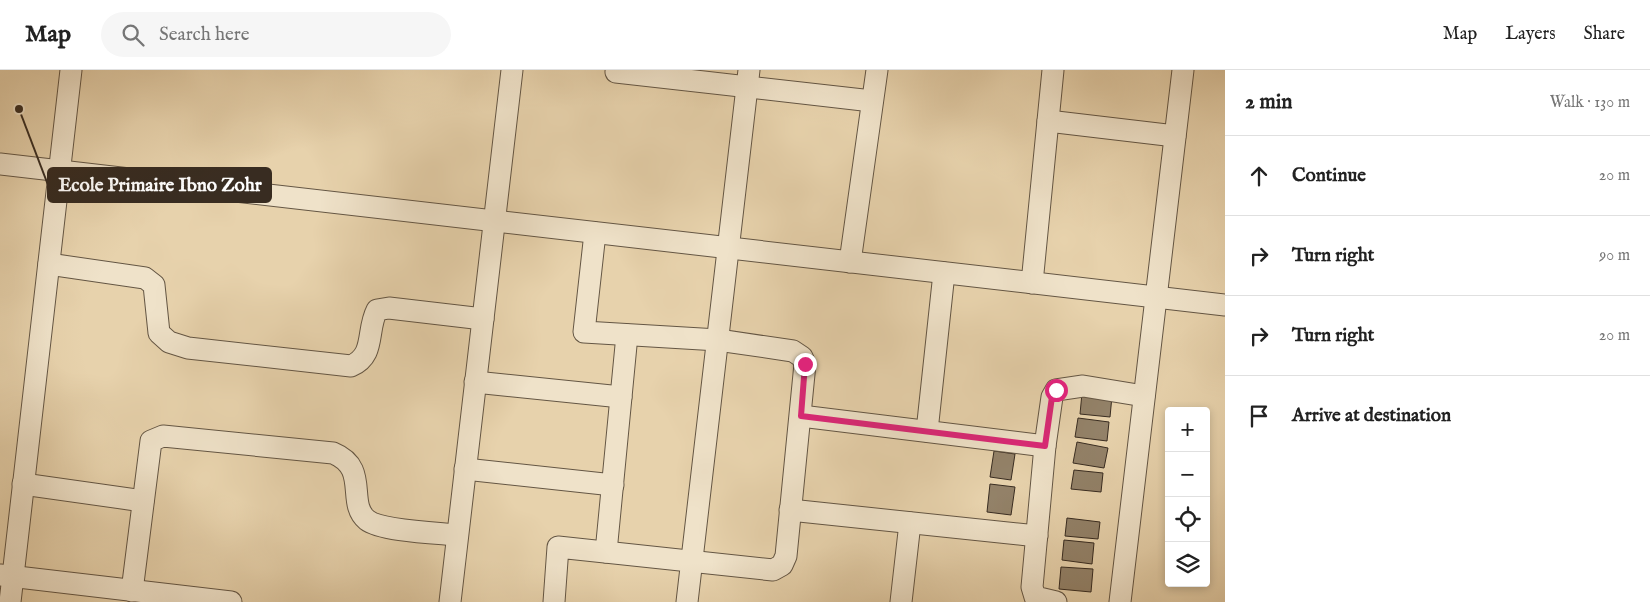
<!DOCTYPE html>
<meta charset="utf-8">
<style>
:root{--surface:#fff;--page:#f6f6f6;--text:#222;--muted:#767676;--line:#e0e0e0}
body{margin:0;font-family:"IM FELL English",serif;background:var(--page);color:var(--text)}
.controls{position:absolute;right:15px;bottom:15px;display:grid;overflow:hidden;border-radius:5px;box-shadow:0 2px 8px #0003}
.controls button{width:45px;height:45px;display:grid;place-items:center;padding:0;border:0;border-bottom:1px solid var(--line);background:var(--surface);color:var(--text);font:25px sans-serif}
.stop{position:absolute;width:15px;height:15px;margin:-11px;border:4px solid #db2777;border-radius:50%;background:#fff}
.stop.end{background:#db2777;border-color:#fff;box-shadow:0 1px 5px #0008}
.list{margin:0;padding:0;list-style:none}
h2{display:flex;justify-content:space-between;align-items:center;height:65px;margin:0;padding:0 20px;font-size:21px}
h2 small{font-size:16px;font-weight:400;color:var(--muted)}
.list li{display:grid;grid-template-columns:32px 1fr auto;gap:15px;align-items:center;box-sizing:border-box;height:80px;padding:0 20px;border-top:1px solid var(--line)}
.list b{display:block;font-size:19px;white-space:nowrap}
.list em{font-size:16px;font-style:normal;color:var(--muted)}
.icon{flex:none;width:28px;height:28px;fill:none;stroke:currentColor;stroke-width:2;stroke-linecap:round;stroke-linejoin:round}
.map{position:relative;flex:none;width:1225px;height:532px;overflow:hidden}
header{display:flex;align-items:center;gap:30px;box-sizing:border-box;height:70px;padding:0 25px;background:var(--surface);border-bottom:1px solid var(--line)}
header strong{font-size:24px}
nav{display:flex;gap:28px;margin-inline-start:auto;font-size:18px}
.search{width:350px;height:45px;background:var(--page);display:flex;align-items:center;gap:12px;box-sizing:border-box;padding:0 18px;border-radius:28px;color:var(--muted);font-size:19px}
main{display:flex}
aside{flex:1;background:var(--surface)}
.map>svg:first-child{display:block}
.building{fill:#938269;stroke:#382c21}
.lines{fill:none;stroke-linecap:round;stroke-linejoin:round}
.minor-casing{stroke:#645644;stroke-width:23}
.minor{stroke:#efe2c9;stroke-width:21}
.route{stroke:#db2777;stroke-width:6}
.leader{fill:none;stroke:#382c21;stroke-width:2}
.callout-dot{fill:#382c21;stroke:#efe2c9;stroke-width:2}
.callout{fill:#382c21;stroke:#382c21;stroke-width:2}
.callout-label{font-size:19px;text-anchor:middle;font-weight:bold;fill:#fff}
</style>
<header>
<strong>Map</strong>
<div class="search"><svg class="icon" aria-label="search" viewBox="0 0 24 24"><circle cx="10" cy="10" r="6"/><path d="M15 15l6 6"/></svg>Search here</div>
<nav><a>Map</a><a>Layers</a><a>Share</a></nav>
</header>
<main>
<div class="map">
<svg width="1225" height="532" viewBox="0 0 1225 532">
<rect width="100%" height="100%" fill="#e7d2ac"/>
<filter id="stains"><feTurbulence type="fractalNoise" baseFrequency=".004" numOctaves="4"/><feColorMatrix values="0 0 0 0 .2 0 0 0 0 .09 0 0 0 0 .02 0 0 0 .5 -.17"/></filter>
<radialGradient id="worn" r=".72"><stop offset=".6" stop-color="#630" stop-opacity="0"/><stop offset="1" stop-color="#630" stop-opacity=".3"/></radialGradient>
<!-- building -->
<g class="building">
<polygon points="1082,323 1112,326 1110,347 1080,344"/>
<polygon points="1078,348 1109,352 1107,371 1075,367"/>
<polygon points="1077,372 1108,378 1104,398 1073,393"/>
<polygon points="994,381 1015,384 1011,410 990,407"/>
<polygon points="1074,400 1103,403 1101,422 1071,419"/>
<polygon points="990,414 1015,417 1011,445 987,442"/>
<polygon points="1067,448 1100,452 1098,469 1065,466"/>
<polygon points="1064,470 1094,473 1092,494 1062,490"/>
<polygon points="1061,497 1093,499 1091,522 1059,519"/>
</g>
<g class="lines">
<defs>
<g id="minor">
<polyline points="617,0 616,2 872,31"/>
<polyline points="1048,51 1175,66"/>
<polyline points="0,94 1225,235"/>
<polyline points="850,192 877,0"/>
<path d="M49 194 145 208 154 215 159 263 169 272 188 278 351 296C376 285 366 261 377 240L389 238 483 249"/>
<polyline points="1032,213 1053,0"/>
<polyline points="475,312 621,327"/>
<polyline points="801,346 1045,376"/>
<polyline points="927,361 944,203"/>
<polyline points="465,399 613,415"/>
<polyline points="23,414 143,431"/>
<polyline points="790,440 1037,466"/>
<polyline points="606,482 627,265"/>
<polyline points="0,505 231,532"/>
<path d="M132 521 151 371 163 366 333 383C370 398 346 433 367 450 381 461 438 463 457 465"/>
<polyline points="10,532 71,0"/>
<polyline points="450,532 512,0"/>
<polyline points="554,532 558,477 773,500 782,495 786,486 805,294 802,287 793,281 718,270 584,262 595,163"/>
<polyline points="687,532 749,0"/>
<polyline points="901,532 910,453"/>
<polyline points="1056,532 1035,527 1032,517 1045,376 1052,327 1056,320 1083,316 1144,326"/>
<polyline points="1120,532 1183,0"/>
</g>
</defs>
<!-- minor casing -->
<use href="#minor" class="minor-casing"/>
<!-- minor -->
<use href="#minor" class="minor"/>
</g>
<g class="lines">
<!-- route -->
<polyline class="route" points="805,294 801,346 1045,376 1052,327 1056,320"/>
</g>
<!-- callouts -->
<path class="leader" d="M19 39L48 115"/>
<circle class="callout-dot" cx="19" cy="39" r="5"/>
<rect class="callout" x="48" y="98" width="223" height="34" rx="5"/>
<g class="callout-label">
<text x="160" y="121">Ecole Primaire Ibno Zohr</text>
</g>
<rect width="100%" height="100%" filter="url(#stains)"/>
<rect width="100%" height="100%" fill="url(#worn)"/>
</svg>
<div class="controls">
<button>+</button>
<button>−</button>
<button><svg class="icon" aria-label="locate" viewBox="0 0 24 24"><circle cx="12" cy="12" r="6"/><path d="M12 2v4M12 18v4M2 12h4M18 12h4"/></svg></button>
<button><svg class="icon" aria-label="layers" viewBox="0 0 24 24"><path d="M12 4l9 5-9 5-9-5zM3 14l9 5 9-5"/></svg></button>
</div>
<div class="stop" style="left:1056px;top:320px"></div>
<div class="stop end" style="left:805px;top:294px"></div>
</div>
<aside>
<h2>2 min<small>Walk · 130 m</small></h2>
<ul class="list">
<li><svg class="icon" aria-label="ahead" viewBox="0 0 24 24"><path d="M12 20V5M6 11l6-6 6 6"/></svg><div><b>Continue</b></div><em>20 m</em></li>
<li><svg class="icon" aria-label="right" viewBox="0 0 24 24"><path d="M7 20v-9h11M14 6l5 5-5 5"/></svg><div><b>Turn right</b></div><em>90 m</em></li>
<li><svg class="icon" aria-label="right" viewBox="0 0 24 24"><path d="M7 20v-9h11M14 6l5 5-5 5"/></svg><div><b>Turn right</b></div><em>20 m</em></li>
<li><svg class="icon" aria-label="arrive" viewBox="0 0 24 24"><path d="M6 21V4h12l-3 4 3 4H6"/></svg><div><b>Arrive at destination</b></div></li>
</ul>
</aside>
</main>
